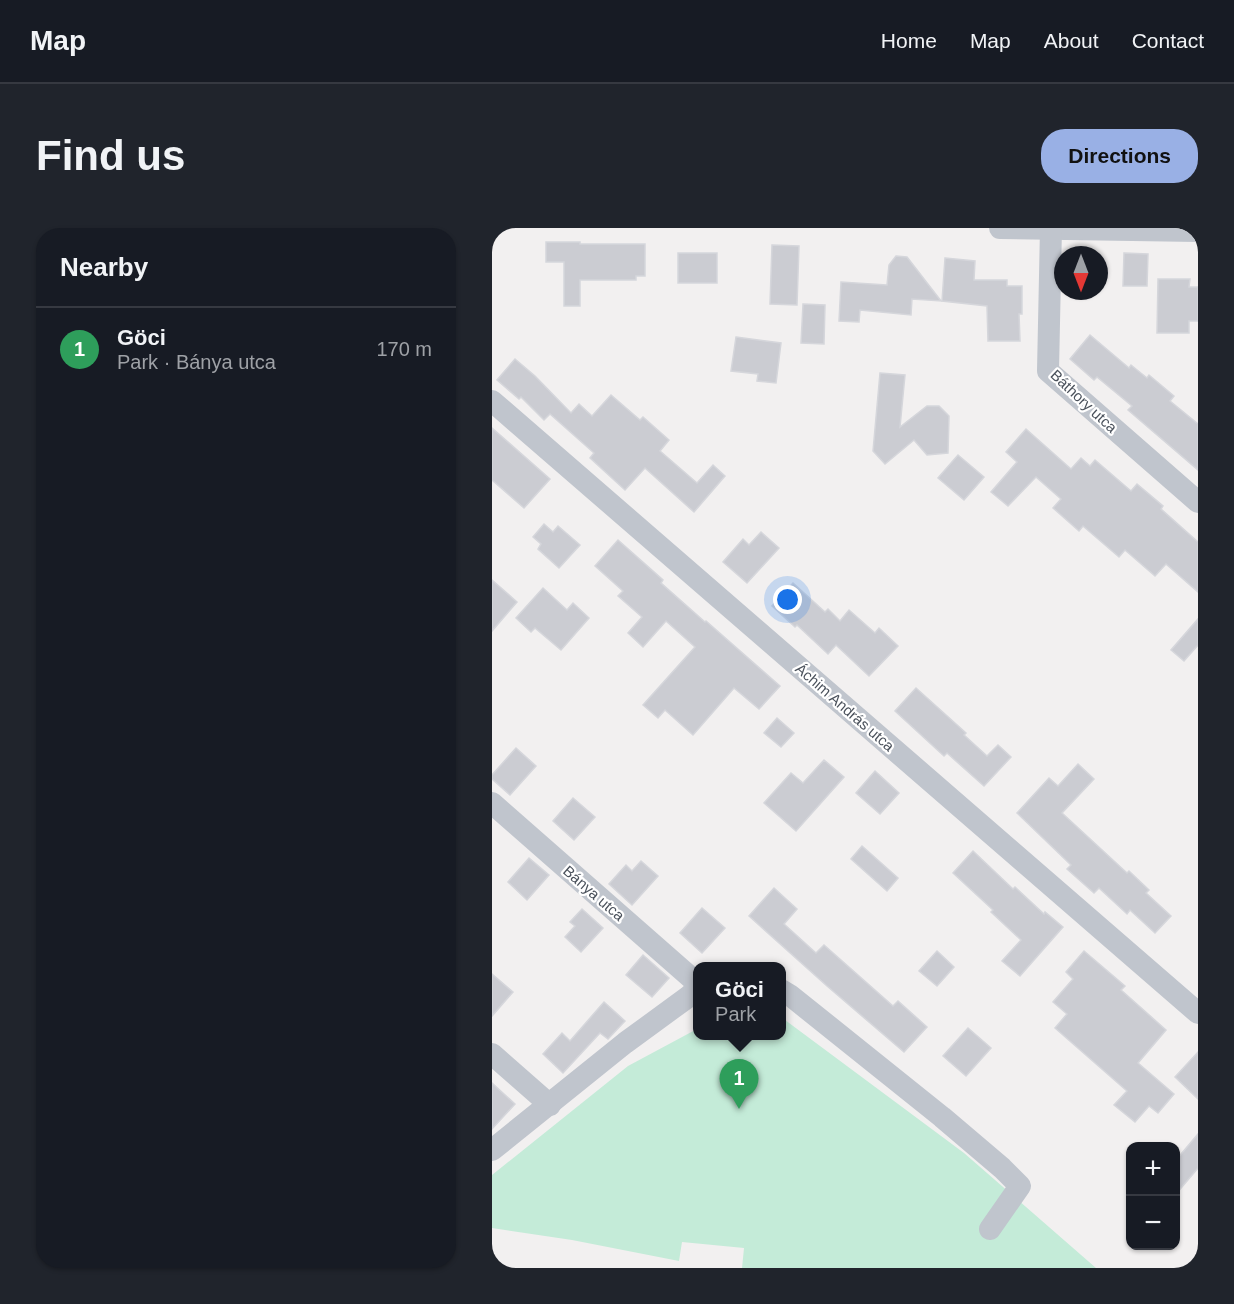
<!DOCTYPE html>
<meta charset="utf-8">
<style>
:root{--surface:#171b24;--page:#20242c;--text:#f1f3f6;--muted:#9ea1a6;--line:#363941;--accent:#99b0e5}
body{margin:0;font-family:Helvetica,sans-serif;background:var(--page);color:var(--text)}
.controls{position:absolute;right:18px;bottom:18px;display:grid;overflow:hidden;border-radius:12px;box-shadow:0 2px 4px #0004}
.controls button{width:54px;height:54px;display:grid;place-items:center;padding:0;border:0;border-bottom:2px solid var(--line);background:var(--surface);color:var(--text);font:30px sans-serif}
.compass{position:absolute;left:562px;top:18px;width:54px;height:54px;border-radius:50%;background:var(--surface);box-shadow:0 2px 4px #0004;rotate:180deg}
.you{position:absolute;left:296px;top:372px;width:21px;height:21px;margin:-15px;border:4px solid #fff;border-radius:50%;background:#1a73e8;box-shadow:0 0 0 9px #1a73e833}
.badge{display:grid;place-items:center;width:39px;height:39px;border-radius:50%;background:var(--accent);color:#fff;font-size:20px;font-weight:700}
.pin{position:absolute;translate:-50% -50px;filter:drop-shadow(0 2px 3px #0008)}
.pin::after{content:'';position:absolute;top:32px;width:21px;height:18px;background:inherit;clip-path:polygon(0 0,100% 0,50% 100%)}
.popup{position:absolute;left:201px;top:734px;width:93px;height:78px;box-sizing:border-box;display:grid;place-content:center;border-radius:12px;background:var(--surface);filter:drop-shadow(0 2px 4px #0005);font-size:20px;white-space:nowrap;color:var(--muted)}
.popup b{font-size:22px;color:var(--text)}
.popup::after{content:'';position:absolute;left:50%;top:100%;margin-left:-12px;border:12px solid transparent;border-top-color:var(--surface)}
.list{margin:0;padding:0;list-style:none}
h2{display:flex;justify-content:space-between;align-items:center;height:78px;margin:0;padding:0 24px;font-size:26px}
h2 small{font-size:20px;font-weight:400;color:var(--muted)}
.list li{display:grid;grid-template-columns:39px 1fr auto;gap:18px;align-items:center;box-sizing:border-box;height:84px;padding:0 24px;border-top:2px solid var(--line)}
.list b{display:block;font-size:22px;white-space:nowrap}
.list p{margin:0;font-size:20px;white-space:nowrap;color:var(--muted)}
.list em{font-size:20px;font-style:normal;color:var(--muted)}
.map{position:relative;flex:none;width:706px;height:1040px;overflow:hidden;border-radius:24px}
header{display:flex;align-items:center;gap:36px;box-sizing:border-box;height:84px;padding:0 30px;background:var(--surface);border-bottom:2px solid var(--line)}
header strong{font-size:28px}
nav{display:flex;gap:33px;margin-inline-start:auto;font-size:21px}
.intro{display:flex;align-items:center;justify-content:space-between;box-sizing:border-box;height:144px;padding:0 36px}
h1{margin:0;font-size:42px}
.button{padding:15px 27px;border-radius:24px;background:var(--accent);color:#111;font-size:21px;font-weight:700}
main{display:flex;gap:36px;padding:0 36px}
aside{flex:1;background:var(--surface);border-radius:24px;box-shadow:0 2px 4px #0004}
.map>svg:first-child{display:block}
.green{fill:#c4ebd8}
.building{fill:#cbccd2;stroke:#d5d6db;stroke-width:1.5}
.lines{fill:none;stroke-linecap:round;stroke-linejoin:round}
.street{stroke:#c0c5cd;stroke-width:22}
.labels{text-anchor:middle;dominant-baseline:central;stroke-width:4.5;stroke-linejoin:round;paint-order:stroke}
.street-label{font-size:15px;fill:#4a515b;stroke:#fff}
</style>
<header>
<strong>Map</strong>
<nav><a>Home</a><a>Map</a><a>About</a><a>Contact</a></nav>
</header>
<div class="intro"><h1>Find us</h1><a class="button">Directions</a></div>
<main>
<aside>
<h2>Nearby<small></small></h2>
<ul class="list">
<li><span class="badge" style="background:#2e9e5b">1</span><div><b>Göci</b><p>Park · Bánya utca</p></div><em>170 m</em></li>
</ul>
</aside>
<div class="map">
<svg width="706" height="1040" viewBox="0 0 706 1040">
<rect width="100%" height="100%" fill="#f2f0f0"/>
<!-- green -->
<polygon class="green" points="289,789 472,925 604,1040 250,1040 252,1020 190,1014 187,1033 80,1012 0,1000 0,947 136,838 205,801 205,808 289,808"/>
<!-- building -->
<g class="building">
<polygon points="54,14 88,14 88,16 153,16 153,48 144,48 144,52 88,52 88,78 72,78 72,34 54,34"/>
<polygon points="280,17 307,18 305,77 278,76"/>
<rect x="186" y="25" width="39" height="30"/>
<polygon points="632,25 656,26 655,58 631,58"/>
<polygon points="404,28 415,29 449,73 420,71 419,87 368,82 367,94 347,93 349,54 395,57 397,37"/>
<polygon points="453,30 483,33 482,52 515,52 515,58 530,58 530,86 527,86 528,113 496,113 495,78 450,73"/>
<polygon points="666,51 698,51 697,59 706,59 706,93 697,93 697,105 665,105"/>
<polygon points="311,76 333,77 332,116 309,115"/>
<polygon points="598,107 637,140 639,137 655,150 657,147 682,168 678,173 706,196 706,242 636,182 640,178 605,149 602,152 578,131"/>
<polygon points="244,109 289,115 284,155 265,153 266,146 239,143"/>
<polygon points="23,131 43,148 79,185 87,176 100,188 119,167 148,192 151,189 177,212 168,223 205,255 221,237 233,248 202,284 153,240 133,262 98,230 102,225 58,186 52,192 29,169 27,171 5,152"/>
<polygon points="388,145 413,147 408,199 435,178 447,178 457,188 456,225 435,227 422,212 393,236 381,223"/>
<polygon points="0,200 58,251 32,280 0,252"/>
<polygon points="534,201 579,241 589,230 598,238 603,232 639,263 645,256 671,278 669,281 706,314 706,364 674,336 663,348 633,322 627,329 591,298 587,303 561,280 569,271 544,249 516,278 499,264 525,234 514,224"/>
<polygon points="466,227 492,249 472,272 446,250"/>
<polygon points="52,296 61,304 66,298 88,317 67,340 46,321 49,316 41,309"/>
<polygon points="269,304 287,320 255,355 231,334 251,311 257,317"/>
<polygon points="126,312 171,352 169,355 213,394 214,393 288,458 267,481 242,460 201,507 173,482 166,490 151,477 203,419 174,393 151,419 136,405 150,389 126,368 131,363 103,338"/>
<polygon points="0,352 25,374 0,403"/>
<polygon points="301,355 333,384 336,381 348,393 357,382 383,405 387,400 406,418 377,448 344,417 336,426 305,397 303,399 280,378"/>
<polygon points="51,360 75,382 81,375 97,390 69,422 43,400 39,404 24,390"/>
<polygon points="706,391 706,417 692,433 679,422"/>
<polygon points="424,460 474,505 472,507 495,528 506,517 519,529 492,558 455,525 452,528 403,483"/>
<polygon points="285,490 302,505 289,519 272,505"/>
<polygon points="24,520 44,538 18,567 0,551 0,547"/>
<polygon points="332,532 352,549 304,603 272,575 299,545 311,555"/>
<polygon points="586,536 602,551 570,585 635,645 637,643 657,662 654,665 679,688 663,705 638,682 635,686 607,660 602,665 575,641 579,637 525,585 557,550 566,558"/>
<polygon points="383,543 407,565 388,586 364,565"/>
<polygon points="81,570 103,589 82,612 61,593"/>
<polygon points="370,618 406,650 395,663 359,631"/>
<polygon points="481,623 521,661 523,659 552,686 553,684 571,699 528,748 510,733 529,712 499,684 501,682 461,645"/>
<polygon points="37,630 57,647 35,672 16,654"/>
<polygon points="149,633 166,648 140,677 117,656 134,637 140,643"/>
<polygon points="282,660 305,681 292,696 324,725 332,717 401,778 406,773 435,799 412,824 335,758 257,688"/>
<polygon points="210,680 233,700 210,725 188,705"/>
<polygon points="90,681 111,700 89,724 73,709 83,698 78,694"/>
<polygon points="445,723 462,739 445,758 427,743"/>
<polygon points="592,723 633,758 629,762 674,802 646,835 682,866 666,885 657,878 643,894 622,877 635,863 563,800 575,786 561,774 581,751 574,744"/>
<polygon points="151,727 177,750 160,769 134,747"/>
<polygon points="0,746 21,764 0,788"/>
<polygon points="112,774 133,793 116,811 108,805 71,845 51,826 70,805 78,813"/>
<polygon points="476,800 499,820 474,848 451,828"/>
<polygon points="706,824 706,871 683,849"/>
<polygon points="0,855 23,876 0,901"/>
<polygon points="706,906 706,940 684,966 684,932"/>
</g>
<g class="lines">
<!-- street -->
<g class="street">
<polyline points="508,0 706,3"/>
<polyline points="559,0 556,143 706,274"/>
<polyline points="0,173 706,785"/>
<polyline points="0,575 205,755"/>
<polyline points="289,762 299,768 450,889 510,940 528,958 498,1001"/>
<polyline points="0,826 58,877"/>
<polyline points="0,922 133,815 196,769 205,761"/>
</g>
</g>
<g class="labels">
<!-- street labels -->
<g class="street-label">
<text transform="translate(592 173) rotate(43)">Báthory utca</text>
<text transform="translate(353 479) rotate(41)">Áchim András utca</text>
<text transform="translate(102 665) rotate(41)">Bánya utca</text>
</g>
</g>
</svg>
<div class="controls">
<button>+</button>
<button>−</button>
</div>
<svg class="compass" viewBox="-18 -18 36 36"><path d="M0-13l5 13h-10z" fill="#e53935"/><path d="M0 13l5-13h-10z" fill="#9ea1a6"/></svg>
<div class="you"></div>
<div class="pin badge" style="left:247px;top:881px;background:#2e9e5b">1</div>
<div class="popup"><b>Göci</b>Park</div>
</div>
</main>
